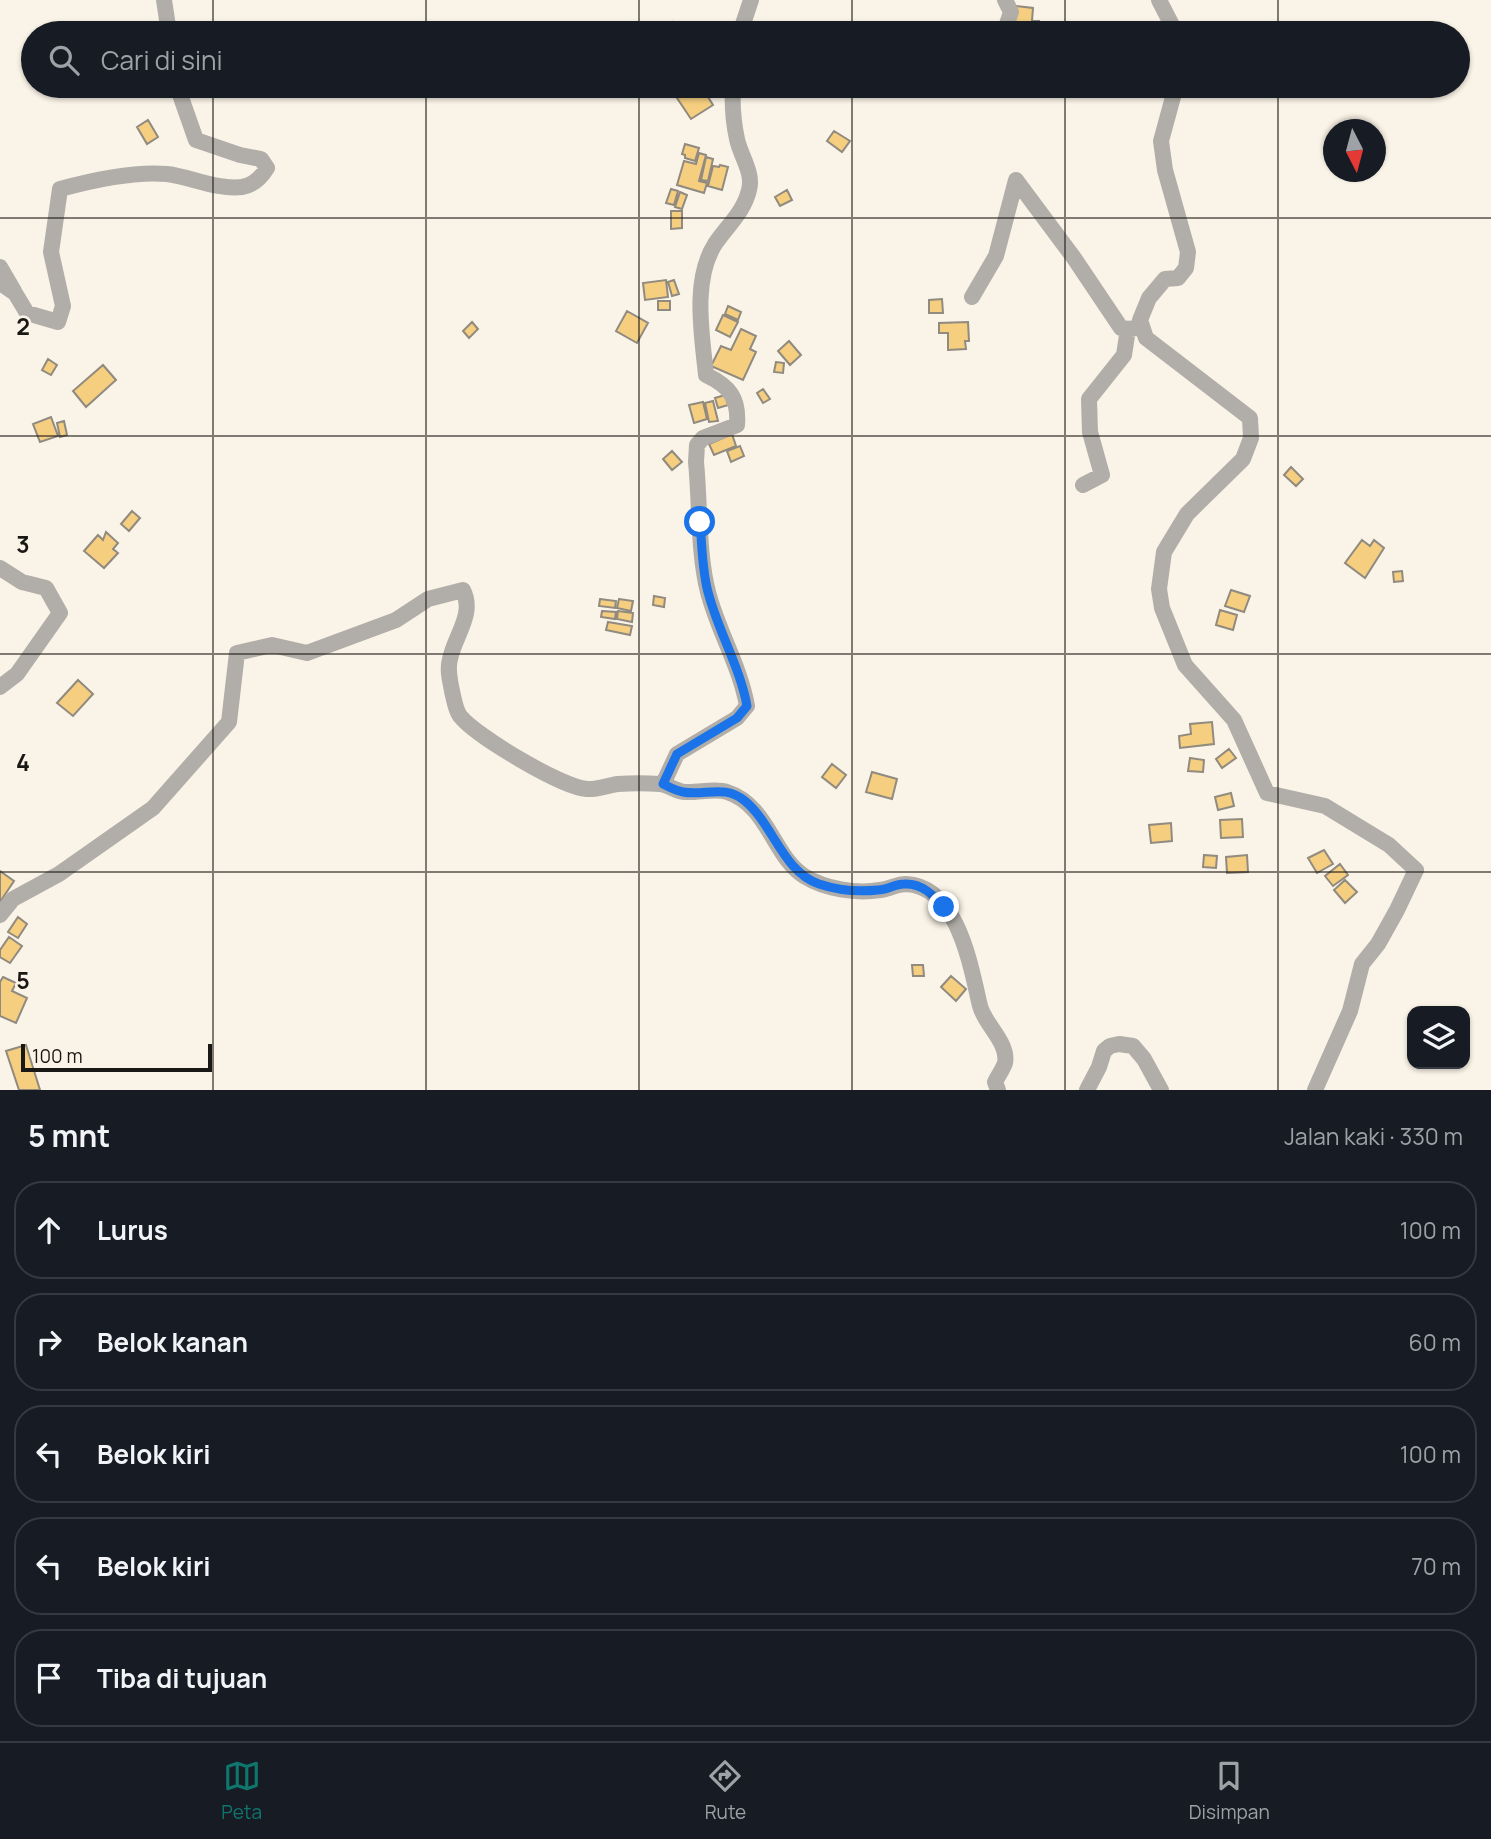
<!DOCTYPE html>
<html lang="id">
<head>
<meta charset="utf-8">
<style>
  :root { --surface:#171b24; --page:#242831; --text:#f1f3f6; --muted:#9ea1a6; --line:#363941; --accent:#0f766e }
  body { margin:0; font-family:Manrope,sans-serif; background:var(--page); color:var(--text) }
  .controls { position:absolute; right:21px; bottom:21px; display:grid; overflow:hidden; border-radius:14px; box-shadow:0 2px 5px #0004 }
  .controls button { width:63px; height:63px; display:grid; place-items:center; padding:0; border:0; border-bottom:2px solid var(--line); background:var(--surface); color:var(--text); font:35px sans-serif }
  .compass { position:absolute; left:1323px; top:119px; width:63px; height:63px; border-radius:50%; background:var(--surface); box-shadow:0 2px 5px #0004; rotate:174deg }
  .scale { position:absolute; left:21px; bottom:18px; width:191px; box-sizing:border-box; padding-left:7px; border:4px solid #1a1814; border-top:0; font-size:19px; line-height:24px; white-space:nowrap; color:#1a1814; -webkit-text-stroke:5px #faf3e7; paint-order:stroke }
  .stop { position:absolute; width:21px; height:21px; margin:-16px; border:5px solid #1a73e8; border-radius:50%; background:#fff }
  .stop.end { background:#1a73e8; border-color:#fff; box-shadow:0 2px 7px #0008 }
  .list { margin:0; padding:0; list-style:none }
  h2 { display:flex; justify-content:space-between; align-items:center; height:91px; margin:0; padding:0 28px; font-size:30px }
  h2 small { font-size:23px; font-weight:400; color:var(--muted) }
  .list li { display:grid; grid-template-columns:46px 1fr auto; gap:21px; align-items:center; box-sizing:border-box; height:98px; margin:0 14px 14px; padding:0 14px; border:2px solid var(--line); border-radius:28px }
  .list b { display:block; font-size:26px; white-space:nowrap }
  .list em { font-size:23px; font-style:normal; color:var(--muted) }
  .icon { flex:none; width:38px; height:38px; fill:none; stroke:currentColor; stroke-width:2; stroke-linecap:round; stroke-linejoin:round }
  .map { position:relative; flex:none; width:1491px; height:1090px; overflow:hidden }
  .search { position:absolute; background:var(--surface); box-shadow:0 2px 5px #0004; left:21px; right:21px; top:21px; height:77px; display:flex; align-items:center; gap:18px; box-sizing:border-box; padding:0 24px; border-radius:38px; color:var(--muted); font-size:26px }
  .sheet { height:651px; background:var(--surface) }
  nav { display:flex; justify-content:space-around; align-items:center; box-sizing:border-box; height:98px; border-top:2px solid var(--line); background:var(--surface); font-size:19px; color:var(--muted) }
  nav a { display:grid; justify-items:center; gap:4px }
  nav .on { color:var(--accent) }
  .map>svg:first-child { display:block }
</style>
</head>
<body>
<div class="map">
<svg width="1491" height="1090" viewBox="0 0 1491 1090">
  <rect width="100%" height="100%" fill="#faf3e7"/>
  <path fill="#f5ce80" stroke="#908a7f" stroke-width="2" d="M1016 6 1033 8 1032 21H1039L1038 33 1014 31Z
    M673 22 694 25 692 33H671Z
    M703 89 713 105 691 119 677 98 688 91 691 96Z
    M148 120 158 137 147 144 137 127Z
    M834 131 850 141 842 152 827 141Z
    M685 144 699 148 695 161 685 158V155L682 154Z
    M699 153 706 155 699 181 707 183 704 193 677 185 684 161 696 164Z
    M706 157 713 159 708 181 701 180Z
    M720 165 728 167 722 190 708 186 713 166 719 167Z
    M671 189 678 191 674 205 666 203Z
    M787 190 792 200 780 206 775 197Z
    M680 192 687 195 682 209 675 207Z
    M671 211H682V228L671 229Z
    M666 280 668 297 645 300 643 283Z
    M674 280 679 294 672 296 668 282Z
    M942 299 943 313H929V300Z
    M658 301H670V310H658Z
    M728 306 741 312 738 320 725 314Z
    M627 311 648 323 637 343 616 331Z
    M723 315 738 322 730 337 716 330Z
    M472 322 478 329 469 338 463 331Z
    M968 322 969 341H965L966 349 948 350V333H939V323Z
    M741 329 756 336 750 349 756 352 743 380 711 366 721 346 731 350Z
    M789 341 801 355 790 365 778 351Z
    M48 359 57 365 51 375 42 370Z
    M776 362 784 363 783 373 774 372Z
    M103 365 116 380 86 407 73 391Z
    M763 389 770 399 763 403 757 393Z
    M725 395 728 405 718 408 715 398Z
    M713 401 718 421 709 422 705 403Z
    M703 402 707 419 694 423 689 405Z
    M51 417 58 436 40 442 33 424Z
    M64 421 67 435 60 437 57 423Z
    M732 434 736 446 714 455 709 444Z
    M740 446 744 456 731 462 727 451Z
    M672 451 682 462 672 470 663 459Z
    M1291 467 1303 479 1296 486 1284 475Z
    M132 511 140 518 129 531 121 524Z
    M106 532 118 543 113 549 118 553 104 568 84 551 98 535 103 540Z
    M1362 540 1370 546 1374 540 1384 548 1365 578 1345 563Z
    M1402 571 1403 581 1394 582 1393 572Z
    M1231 590 1250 596 1244 612 1225 606Z
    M654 596 665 598 664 607 653 605Z
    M600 599 616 601 615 608 599 606Z
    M619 599 633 601 631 611 617 608Z
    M1220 610 1237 615 1233 630 1216 625Z
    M602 611 616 612 615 619 601 617Z
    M618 611 633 613 632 622 617 619Z
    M608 622 632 626 630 635 606 630Z
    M78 680 93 694 73 716 57 703Z
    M1212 722 1214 744 1180 748 1179 736 1191 734 1190 724Z
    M1229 749 1236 758 1222 768 1216 759Z
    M1190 758 1204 760 1203 772 1188 771Z
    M832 764 846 775 836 788 822 777Z
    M872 772 897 779 892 799 866 792Z
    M1231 793 1234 806 1218 810 1215 797Z
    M1242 819 1243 837 1221 838 1220 820Z
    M1171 823 1172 841 1151 843 1149 825Z
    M1324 850 1333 864 1317 873 1308 858Z
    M1204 855 1217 856 1216 868 1203 867Z
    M1247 855 1248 872 1227 873 1226 857Z
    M1340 864 1348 875 1333 886 1325 876Z
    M0 871 14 881 0 902Z
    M1345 880 1357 892 1345 903 1334 890Z
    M18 917 27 924 18 938 8 932Z
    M9 937 22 946 10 963 0 957V950Z
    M912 965H923L924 976H913Z
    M951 976 966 989 956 1001 941 987Z
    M3 977 16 983 12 991 27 998 16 1023 0 1016V982Z
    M26 1045 40 1090H19L6 1051Z"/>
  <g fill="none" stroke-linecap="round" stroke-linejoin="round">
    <path stroke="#b1aea9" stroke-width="16" d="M164 0 169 33
      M1159 0 1176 33
      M740 33 751 0
      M1004 33 1011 12 1005 0
      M1176 86 1161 141 1165 170 1188 252 1186 268 1178 278 1165 279 1149 298 1140 320 1146 338 1250 418 1251 438 1243 459 1187 514 1164 552 1159 589 1162 608 1185 665 1234 720 1267 793 1325 806 1389 845 1416 870 1397 910 1378 944 1362 964 1350 1011 1315 1090
      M0 267 14 291
      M0 283 15 293 27 313 58 322 63 306 51 252 60 189C93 180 133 171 167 174 191 177 217 190 242 187 254 185 261 178 267 168L261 159 240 155 196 140 177 86
      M972 297 996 256 1016 180 1074 258 1121 328 1128 329
      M1083 485 1102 475 1090 432 1089 399 1124 355 1128 329 1136 328
      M0 568 22 582 46 588 60 613 17 674 0 687
      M663 784 677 754 737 718 747 706C740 666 718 631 708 592 698 554 700 502 696 462L697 445 703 438 737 425C739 399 730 386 706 375 702 335 692 280 715 244 727 226 744 212 749 190 754 173 740 155 737 139 733 121 732 104 733 86
      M0 915 13 899 59 874 153 808 229 722 237 653 272 645 307 653 396 620 428 599 463 590C475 614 455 635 450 659 447 670 450 680 452 691 454 699 455 709 460 716 476 736 561 787 587 789 597 790 608 785 618 784 631 783 647 783 660 784 669 785 677 792 685 792 698 793 715 788 727 792 768 805 773 856 804 876 825 889 856 894 880 890 889 889 897 884 906 884 958 886 971 968 980 1006 985 1025 1009 1043 1005 1063 1003 1069 998 1076 995 1082L998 1090
      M1087 1090 1099 1067 1104 1051 1110 1046 1119 1044 1133 1046 1144 1059 1161 1090"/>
  </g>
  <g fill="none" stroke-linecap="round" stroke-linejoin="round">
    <path stroke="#1a73e8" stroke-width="9" d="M700 522C702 545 702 570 708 592 718 631 740 667 747 706L737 718 677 754 663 784C669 787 676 791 683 792 705 796 725 784 745 801 773 824 783 872 819 884 837 890 859 892 878 890 887 890 895 884 904 884 922 883 933 895 944 907"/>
  </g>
  <path fill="none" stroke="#1a1814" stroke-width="2" stroke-opacity="0.55" d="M213 0V33M426 0V33M639 0V33M852 0V33M1065 0V33M1278 0V33M213 86V1090M426 86V1090M639 86V1090M852 86V1090M1065 86V1090M1278 86V1090M0 218H1491M0 436H1491M0 654H1491M0 872H1491"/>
  <g font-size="23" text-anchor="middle" font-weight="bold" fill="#1a1814" stroke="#faf3e7" stroke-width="5" stroke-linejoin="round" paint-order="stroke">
    <text x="23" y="335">2</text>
    <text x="23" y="553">3</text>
    <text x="23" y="771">4</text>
    <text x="23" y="989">5</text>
  </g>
</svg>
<div class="controls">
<button><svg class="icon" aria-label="layers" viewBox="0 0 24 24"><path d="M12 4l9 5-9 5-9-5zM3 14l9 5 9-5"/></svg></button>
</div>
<svg class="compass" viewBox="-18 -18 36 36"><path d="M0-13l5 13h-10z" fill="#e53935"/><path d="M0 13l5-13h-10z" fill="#9ea1a6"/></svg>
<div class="scale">100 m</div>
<div class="stop" style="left:700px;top:522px"></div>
<div class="stop end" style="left:944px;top:907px"></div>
<div class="search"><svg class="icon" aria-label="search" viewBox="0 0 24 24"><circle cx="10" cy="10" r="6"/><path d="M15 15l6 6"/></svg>Cari di sini</div>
</div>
<section class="sheet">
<h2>5 mnt<small>Jalan kaki · 330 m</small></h2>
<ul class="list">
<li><svg class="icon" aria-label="ahead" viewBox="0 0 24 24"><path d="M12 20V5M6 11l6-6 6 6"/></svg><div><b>Lurus</b></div><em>100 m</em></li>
<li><svg class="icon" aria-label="right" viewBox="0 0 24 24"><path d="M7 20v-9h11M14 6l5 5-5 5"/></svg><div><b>Belok kanan</b></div><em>60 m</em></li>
<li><svg class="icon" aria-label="left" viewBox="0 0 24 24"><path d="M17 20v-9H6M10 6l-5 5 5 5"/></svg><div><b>Belok kiri</b></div><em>100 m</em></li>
<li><svg class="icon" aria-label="left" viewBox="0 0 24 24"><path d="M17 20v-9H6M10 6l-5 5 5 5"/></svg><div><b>Belok kiri</b></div><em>70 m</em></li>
<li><svg class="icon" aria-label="arrive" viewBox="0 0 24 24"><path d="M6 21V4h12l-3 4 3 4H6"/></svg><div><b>Tiba di tujuan</b></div></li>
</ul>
</section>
<nav>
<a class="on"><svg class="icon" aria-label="map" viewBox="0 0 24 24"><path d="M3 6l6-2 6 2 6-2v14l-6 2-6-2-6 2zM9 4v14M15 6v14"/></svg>Peta</a>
<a><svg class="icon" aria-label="directions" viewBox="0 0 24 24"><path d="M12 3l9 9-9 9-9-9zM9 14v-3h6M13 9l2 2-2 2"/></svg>Rute</a>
<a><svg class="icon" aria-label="saved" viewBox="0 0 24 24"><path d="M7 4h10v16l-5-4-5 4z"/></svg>Disimpan</a>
</nav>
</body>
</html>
